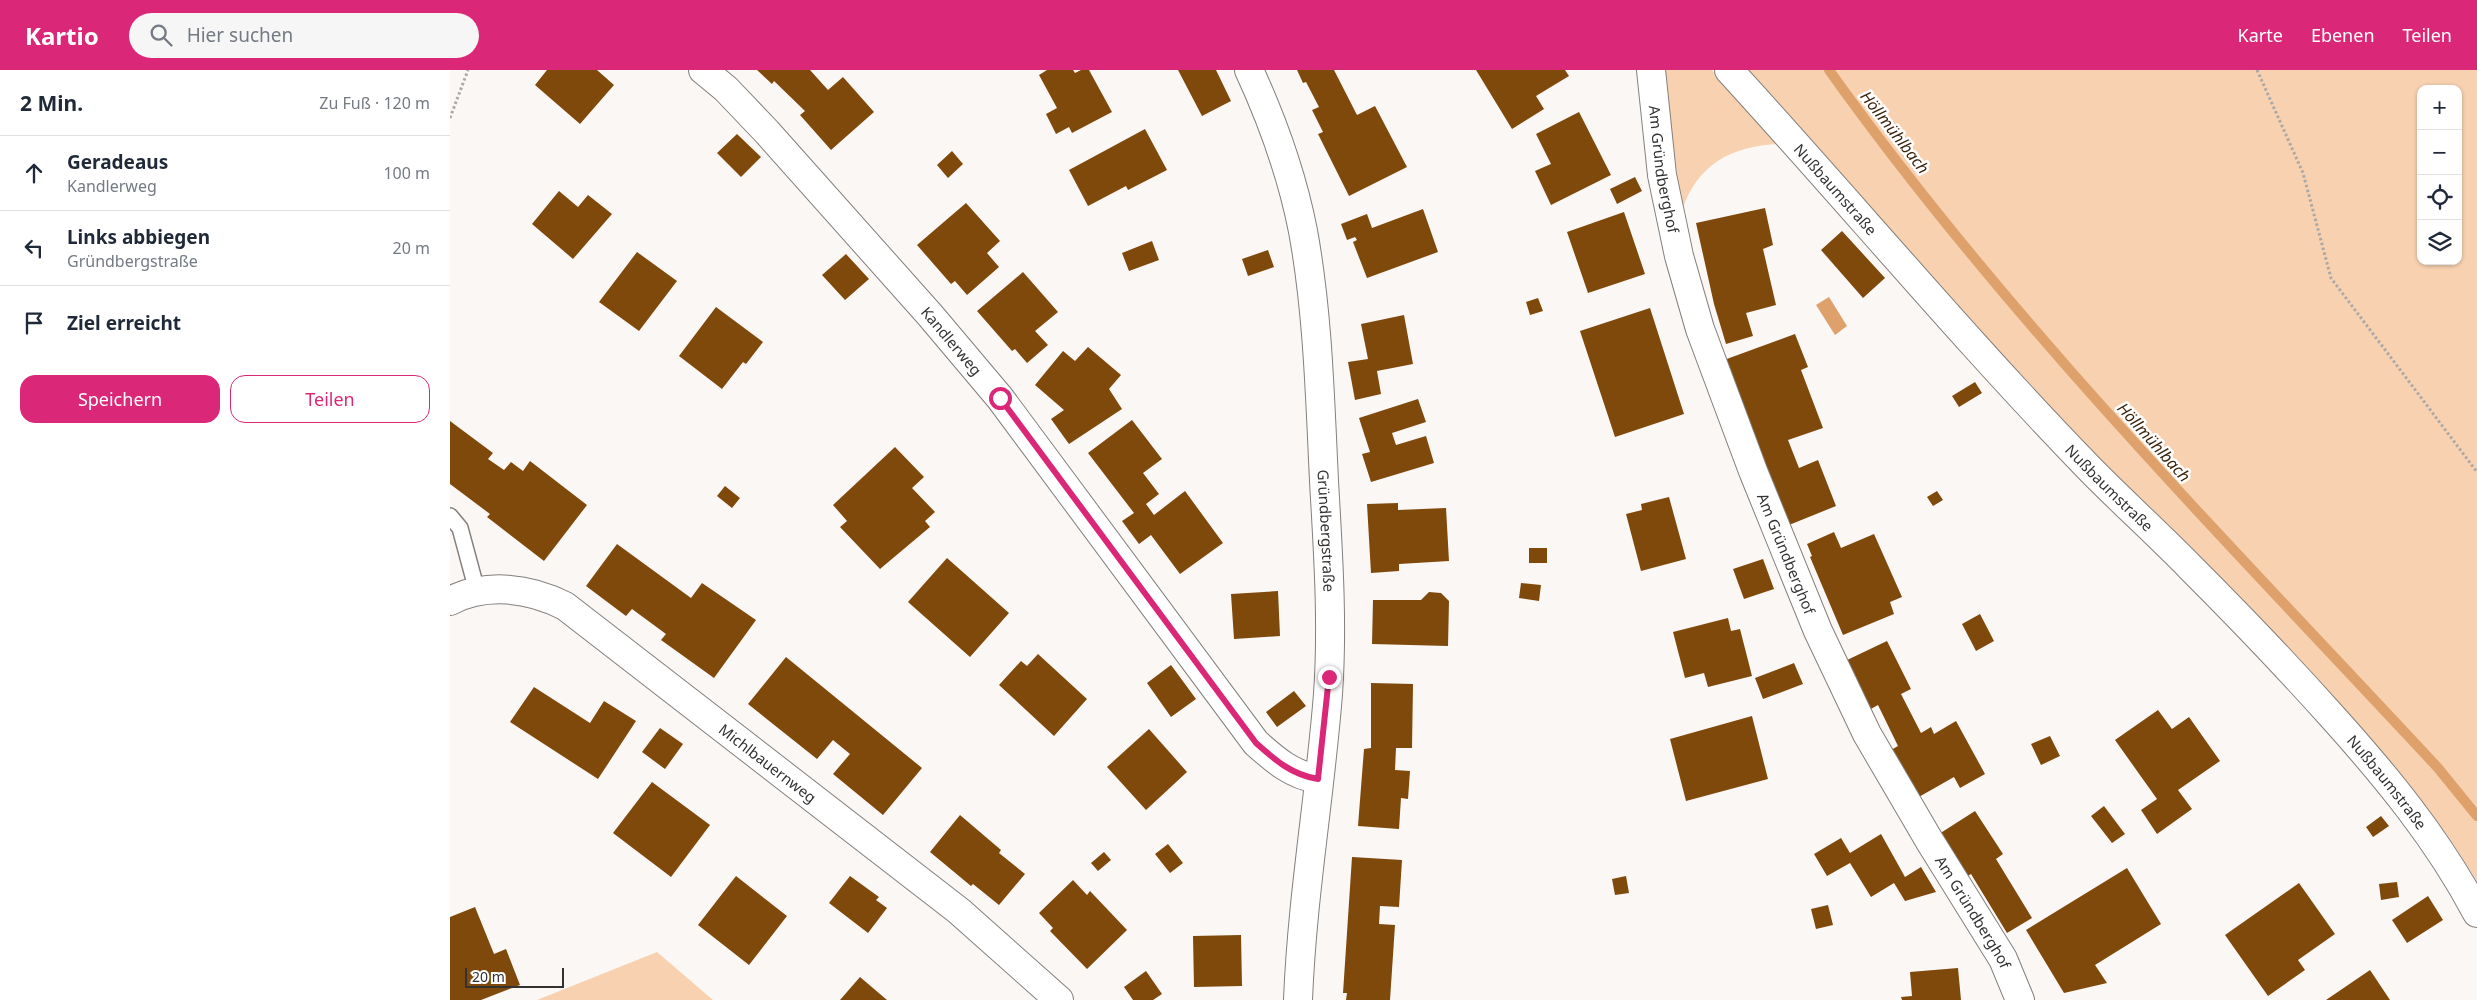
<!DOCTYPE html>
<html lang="de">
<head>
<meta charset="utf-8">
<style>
  :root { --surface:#fff; --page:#f6f6f7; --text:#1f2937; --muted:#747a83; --line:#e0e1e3; --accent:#db2777 }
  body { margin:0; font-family:"Noto Sans",sans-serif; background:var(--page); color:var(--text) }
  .controls { position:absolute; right:15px; top:15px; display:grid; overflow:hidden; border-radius:10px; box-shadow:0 1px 4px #0004 }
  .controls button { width:45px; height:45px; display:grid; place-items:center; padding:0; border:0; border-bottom:1px solid var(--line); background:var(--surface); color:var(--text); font:25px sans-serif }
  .scale { position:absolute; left:15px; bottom:12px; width:99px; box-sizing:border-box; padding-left:5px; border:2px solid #343231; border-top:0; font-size:14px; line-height:18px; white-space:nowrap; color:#343231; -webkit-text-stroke:4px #fff; paint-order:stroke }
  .stop { position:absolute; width:15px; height:15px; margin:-11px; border:4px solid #db2777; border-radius:50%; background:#fff }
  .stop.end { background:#db2777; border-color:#fff; box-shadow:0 1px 5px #0008 }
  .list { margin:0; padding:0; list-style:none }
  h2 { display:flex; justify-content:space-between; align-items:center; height:65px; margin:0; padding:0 20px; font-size:21px }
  h2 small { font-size:16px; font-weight:400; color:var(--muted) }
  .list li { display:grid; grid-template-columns:32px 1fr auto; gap:15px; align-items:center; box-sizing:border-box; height:75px; padding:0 20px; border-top:1px solid var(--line) }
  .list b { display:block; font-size:19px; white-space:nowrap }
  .list p { margin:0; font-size:16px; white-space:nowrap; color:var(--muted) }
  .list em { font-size:16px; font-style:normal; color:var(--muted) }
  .actions { display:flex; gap:10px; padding:15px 20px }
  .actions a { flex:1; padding:11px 0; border:1px solid var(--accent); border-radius:15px; text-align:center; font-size:18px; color:var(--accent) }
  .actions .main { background:var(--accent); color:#fff }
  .icon { flex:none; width:28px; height:28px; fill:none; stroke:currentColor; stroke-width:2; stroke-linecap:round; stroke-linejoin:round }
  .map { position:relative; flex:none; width:2027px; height:930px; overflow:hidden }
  header { display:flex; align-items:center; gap:30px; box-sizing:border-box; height:70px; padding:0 25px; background:var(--accent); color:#fff }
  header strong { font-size:24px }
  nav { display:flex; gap:28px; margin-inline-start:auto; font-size:18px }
  .search { width:350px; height:45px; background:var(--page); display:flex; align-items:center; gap:12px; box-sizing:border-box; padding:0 18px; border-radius:28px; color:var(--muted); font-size:19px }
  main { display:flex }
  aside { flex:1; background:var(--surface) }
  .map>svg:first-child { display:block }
</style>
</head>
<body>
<header>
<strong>Kartio</strong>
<div class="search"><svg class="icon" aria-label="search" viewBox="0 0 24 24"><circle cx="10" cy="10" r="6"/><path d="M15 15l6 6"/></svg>Hier suchen</div>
<nav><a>Karte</a><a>Ebenen</a><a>Teilen</a></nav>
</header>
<main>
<aside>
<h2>2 Min.<small>Zu Fuß · 120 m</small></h2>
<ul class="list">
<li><svg class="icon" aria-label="ahead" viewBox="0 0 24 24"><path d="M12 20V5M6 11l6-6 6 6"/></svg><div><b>Geradeaus</b><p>Kandlerweg</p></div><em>100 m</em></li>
<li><svg class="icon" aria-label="left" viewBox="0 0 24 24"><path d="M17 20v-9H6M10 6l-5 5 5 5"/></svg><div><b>Links abbiegen</b><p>Gründbergstraße</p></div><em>20 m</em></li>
<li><svg class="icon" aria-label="arrive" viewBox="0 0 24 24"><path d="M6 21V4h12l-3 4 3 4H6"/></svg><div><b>Ziel erreicht</b></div></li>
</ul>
<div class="actions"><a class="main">Speichern</a><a>Teilen</a></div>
</aside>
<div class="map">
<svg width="2027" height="930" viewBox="0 0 2027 930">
  <rect width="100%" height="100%" fill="#fbf7f4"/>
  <path fill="#f7d1b0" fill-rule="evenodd" d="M1213 0H1262L1329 74C1281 76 1248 94 1232 140Z
    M1295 0H2027V811L2000 769 1963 722 1561 303ZM1971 19H2008V191H1971Z
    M207 882 263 930H86H87Z"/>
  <path fill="#dea16c" d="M1379 227 1397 256 1385 265 1366 235Z"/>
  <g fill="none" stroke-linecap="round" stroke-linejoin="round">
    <path stroke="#dea16c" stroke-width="10" d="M1379 0C1559 252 1778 472 1988 698L2027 746"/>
  </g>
  <path fill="#7f490c" d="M97 0H147L164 15 130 54 85 15Z
    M307 0H360L378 20 393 7 424 42 381 80 350 45 355 41 324 11 322 14Z
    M597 0H623L625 3 631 0H639L662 42 622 63 619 57 606 64 596 44 607 38 589 5Z
    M728 0H766L781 31 752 46Z
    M847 0H884L907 45 925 36 957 97 899 126 868 64 873 62 862 40 869 37 856 12 853 13Z
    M1026 0H1115L1119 6 1086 26 1094 39 1062 59Z
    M1129 42 1161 105 1101 135 1085 101 1101 94 1086 64Z
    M695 59 717 100 678 120 676 116 638 136 619 100Z
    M287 64 311 87 291 107 267 83Z
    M502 81 513 94 498 108 487 95Z
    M1185 107 1192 121 1167 134 1160 119Z
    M109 121 128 137 138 125 162 144 123 189 82 154Z
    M516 133 550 171 537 183 549 197 517 225 505 211 501 214 467 175Z
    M1315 138 1323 175 1313 179 1326 235 1296 243 1303 266 1276 274 1264 234 1246 153Z
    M973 139 988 182 917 208 903 172 907 170 905 167 897 170 891 154 917 144 922 158Z
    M1174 142 1195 204 1138 223 1117 162Z
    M1392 161 1435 208 1413 228 1371 180Z
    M702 171 709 190 679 201 672 183Z
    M818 180 824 197 798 206 792 189Z
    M187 182 227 211 189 261 149 232Z
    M396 184 419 209 395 230 372 205Z
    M573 202 608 242 585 261 598 275 577 293 565 279 562 281 527 241Z
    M1088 228 1093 241 1080 245 1076 232Z
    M266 237 313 272 296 294 293 292 272 319 229 286Z
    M1200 238 1234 344 1165 367 1130 261Z
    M954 245 963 294 927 301 931 324 905 330 898 292 918 289 911 254Z
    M1345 264 1358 297 1351 300 1373 358 1338 370 1349 398 1368 390 1386 436 1339 455 1274 290Z
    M638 277 671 305 659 319 672 339 619 374 601 349 614 340 585 315 613 281 625 291Z
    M1525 312 1532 323 1509 337 1502 326Z
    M968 329 976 352 942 363 946 375 976 366 984 393 921 412 912 384 920 382 909 348Z
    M682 350 712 389 693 403 709 424 696 434 704 445 735 421 773 473 730 504 701 465 689 474 672 451 684 443 638 383Z
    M0 351 43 383 38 389 54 400 61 392 73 401 80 391 137 435 94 491 37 447 40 444 0 414Z
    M445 377 474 407 462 418 485 442 475 451 480 457 430 499 390 457 397 451 383 435Z
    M275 416 290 428 282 438 267 426Z
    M1487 421 1493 430 1483 436 1477 427Z
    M1219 427 1236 489 1191 501 1176 444 1192 440 1191 434Z
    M948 433V440L996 438 999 491 949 494V501L921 503 917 434Z
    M1384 462 1391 478 1424 464 1452 527 1440 532 1444 544 1393 565 1360 487 1362 486 1357 474Z
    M167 474 241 528 252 513 306 550 264 608 211 570 216 564 182 539 176 546 136 516Z
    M1079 478H1097V493H1079Z
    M497 488 559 543 520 587 458 532Z
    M1313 489 1324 519 1294 529 1283 499Z
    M1071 513 1091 515 1089 531 1069 528Z
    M828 521 830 566 784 569 781 524Z
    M979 522 991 523 999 531 998 576 922 574 923 530H971Z
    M1530 544 1544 571 1526 581 1512 554Z
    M1278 548 1281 561 1290 559 1302 606 1258 617 1254 603 1235 608 1223 562Z
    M1437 571 1461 619 1451 624 1471 663 1481 657 1484 664 1506 651 1535 704 1510 718 1504 707 1467 728 1441 680 1448 676 1428 635 1419 640 1395 591Z
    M588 584 637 629 604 666 549 615 571 591 577 596Z
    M336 587 472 698 433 745 383 704 400 684 383 670 367 689 298 634Z
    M1344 593 1353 614 1313 629 1305 608Z
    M721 595 746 629 721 647 697 613Z
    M921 613 963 614 962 678H946L945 700 960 701 958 729 951 728 949 759 908 756 914 679 921 678Z
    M84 617 140 653 154 631 186 651 148 709 60 652Z
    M844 621 856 636 827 657 816 642Z
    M1708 640 1722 659 1739 647 1770 691 1728 720 1742 739 1707 764 1691 740 1707 729 1665 670Z
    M1302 646 1318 709 1236 731 1220 669Z
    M210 658 233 674 215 699 192 682Z
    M699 659 737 702 696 740 657 697Z
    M1600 666 1610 686 1591 695 1581 674Z
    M202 712 260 755 221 807 163 763Z
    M1654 736 1675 764 1662 773 1641 746Z
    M1525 741 1553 784 1546 789 1582 848 1557 863 1521 804 1516 807 1489 764Z
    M510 745 551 780 549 783 575 804 549 835 523 814 521 816 480 782Z
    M1931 746 1939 756 1923 767 1916 757Z
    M1431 764 1455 807 1471 797 1486 822 1455 831 1444 813 1421 827 1400 793 1377 806 1364 784 1391 768 1400 783Z
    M718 774 733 793 720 803 705 784Z
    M654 782 661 790 648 801 641 793Z
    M902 787 952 790 949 837 930 836 929 854 945 855 940 930H896L897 923H893Z
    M1677 798 1711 854 1645 895 1657 913 1614 923 1576 860Z
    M286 806 337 846 299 895 248 855Z
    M400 806 429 827 426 830 437 838 418 863 379 833Z
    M1176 806 1179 823 1165 825 1162 809Z
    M623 810 637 825 640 821 677 860 637 899 600 861 603 858 589 843Z
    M1947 812 1949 827 1931 830 1929 814Z
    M1849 813 1885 864 1848 890 1855 900 1818 926 1775 865Z
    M1978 826 1993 850 1957 873 1942 850Z
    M1378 835 1383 855 1366 859 1361 839Z
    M25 837 44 884 56 879 70 915 31 930H0V847Z
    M791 865 792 916 744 917 743 866Z
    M1508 898 1511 930H1452L1451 927 1462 926 1460 902Z
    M1920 900 1940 930H1876Z
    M696 901 712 924 703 930H683L674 917Z
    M410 907 437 930H390Z"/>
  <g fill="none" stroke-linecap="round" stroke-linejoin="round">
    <defs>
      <path id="lane" d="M0 446 10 458 27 521"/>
      <g id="street">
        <path id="s1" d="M253 0 276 19 317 62 480 245 550 328 806 673C825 690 842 705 868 709"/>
        <path id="s2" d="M799 0C823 52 842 105 853 161 868 243 870 328 874 411 878 481 883 554 878 624 870 726 852 827 848 930"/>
        <path id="s3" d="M1201 0 1212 105 1229 186 1250 259 1303 401 1368 561 1417 664 1479 770 1553 889 1570 930"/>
        <path id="s4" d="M1279 0C1399 131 1513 268 1637 396 1671 431 1708 464 1742 499 1789 546 1835 594 1879 643 1935 705 1988 769 2027 843"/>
        <path id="s5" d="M0 531C36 512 80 518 115 536L509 841 609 930"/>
      </g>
    </defs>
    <use href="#lane" stroke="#837f7c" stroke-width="18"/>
    <use href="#street" stroke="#837f7c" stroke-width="30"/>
    <path stroke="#aba8a6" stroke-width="3" stroke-dasharray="2.5 2.5" stroke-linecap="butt" d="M1807 0 1853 103 1881 208 2027 402
      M0 48 18 0"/>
    <use href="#lane" stroke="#fff" stroke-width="15"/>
    <use href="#street" stroke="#fff" stroke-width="28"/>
  </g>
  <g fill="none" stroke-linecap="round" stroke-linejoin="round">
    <path stroke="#db2777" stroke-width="6" d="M550 328 806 673C825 690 842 705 868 709L879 607"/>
  </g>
  <g text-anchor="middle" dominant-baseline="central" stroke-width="5" stroke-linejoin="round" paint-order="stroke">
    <g font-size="15" fill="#343231" stroke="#fff">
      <text stroke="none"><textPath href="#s3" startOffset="100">Am Gründberghof</textPath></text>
      <text stroke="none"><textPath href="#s4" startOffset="160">Nußbaumstraße</textPath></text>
      <text stroke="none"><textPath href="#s1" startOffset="368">Kandlerweg</textPath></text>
      <text stroke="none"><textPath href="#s4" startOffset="565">Nußbaumstraße</textPath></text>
      <text stroke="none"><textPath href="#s2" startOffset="471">Gründbergstraße</textPath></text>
      <text stroke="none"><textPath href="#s3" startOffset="505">Am Gründberghof</textPath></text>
      <text stroke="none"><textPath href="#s5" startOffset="376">Michlbauernweg</textPath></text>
      <text stroke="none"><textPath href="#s4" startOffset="970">Nußbaumstraße</textPath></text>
      <text stroke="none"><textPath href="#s3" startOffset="910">Am Gründberghof</textPath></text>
    </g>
    <g font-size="16" font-style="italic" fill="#3c230b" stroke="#fff">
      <text transform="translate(1445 62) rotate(52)">Höllmühlbach</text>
      <text transform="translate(1704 372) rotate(48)">Höllmühlbach</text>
    </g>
  </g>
</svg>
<div class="controls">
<button>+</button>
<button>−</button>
<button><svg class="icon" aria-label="locate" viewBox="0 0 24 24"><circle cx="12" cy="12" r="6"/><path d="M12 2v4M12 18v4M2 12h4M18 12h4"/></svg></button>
<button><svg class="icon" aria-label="layers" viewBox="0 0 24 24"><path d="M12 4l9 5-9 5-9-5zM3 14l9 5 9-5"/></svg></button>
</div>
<div class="scale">20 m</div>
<div class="stop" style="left:550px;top:328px"></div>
<div class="stop end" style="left:879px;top:607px"></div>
</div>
</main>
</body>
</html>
